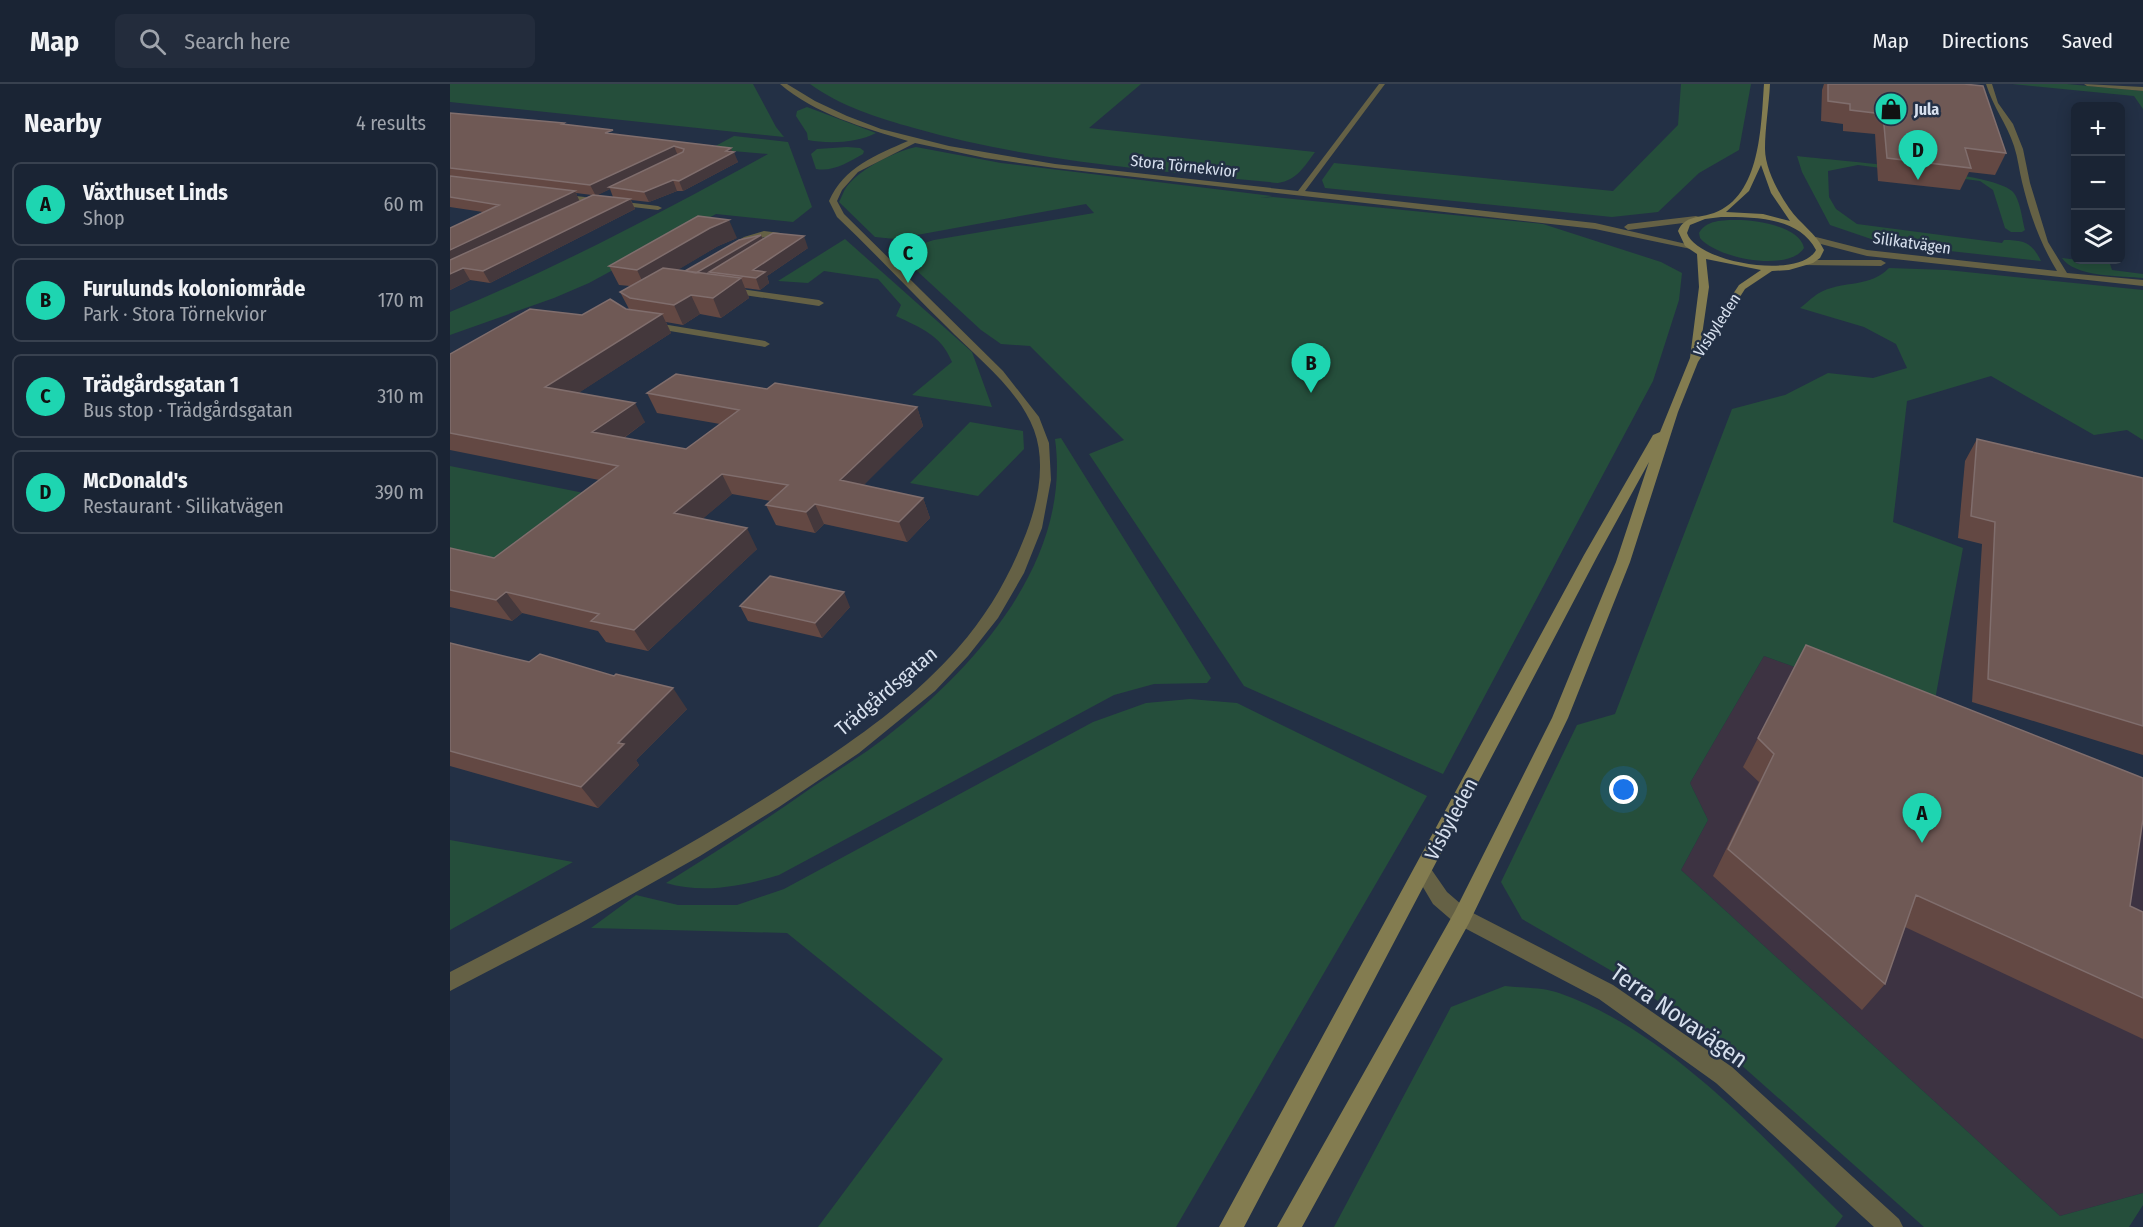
<!DOCTYPE html>
<html lang="en">
<head>
<meta charset="utf-8">
<style>
  :root { --surface:#1a2434; --page:#232c3c; --text:#f1f3f6; --muted:#9fa4ac; --line:#38414f; --accent:#1ed5b1 }
  body { margin:0; font-family:"Fira Sans Condensed",sans-serif; background:var(--page); color:var(--text) }
  .controls { position:absolute; right:18px; top:18px; display:grid; overflow:hidden; border-radius:9px; box-shadow:0 3px 15px #0003 }
  .controls button { width:54px; height:54px; display:grid; place-items:center; padding:0; border:0; border-bottom:2px solid var(--line); background:var(--surface); color:var(--text); font:30px sans-serif }
  .you { position:absolute; left:1174px; top:706px; width:21px; height:21px; margin:-15px; border:4px solid #fff; border-radius:50%; background:#1a73e8; box-shadow:0 0 0 9px #1a73e833 }
  .badge { display:grid; place-items:center; width:39px; height:39px; border-radius:50%; background:var(--accent); color:#111; font-size:20px; font-weight:700 }
  .pin { position:absolute; translate:-50% -50px; filter:drop-shadow(0 2px 3px #0008) }
  .pin::after { content:''; position:absolute; top:32px; width:21px; height:18px; background:inherit; clip-path:polygon(0 0,100% 0,50% 100%) }
  .list { margin:0; padding:0; list-style:none }
  h2 { display:flex; justify-content:space-between; align-items:center; height:78px; margin:0; padding:0 24px; font-size:26px }
  h2 small { font-size:20px; font-weight:400; color:var(--muted) }
  .list li { display:grid; grid-template-columns:39px 1fr auto; gap:18px; align-items:center; box-sizing:border-box; height:84px; margin:0 12px 12px; padding:0 12px; border:2px solid var(--line); border-radius:9px }
  .list b { display:block; font-size:22px; white-space:nowrap }
  .list p { margin:0; font-size:20px; white-space:nowrap; color:var(--muted) }
  .list em { font-size:20px; font-style:normal; color:var(--muted) }
  .icon { flex:none; width:33px; height:33px; fill:none; stroke:currentColor; stroke-width:2; stroke-linecap:round; stroke-linejoin:round }
  .map { position:relative; flex:none; width:1693px; height:1143px; overflow:hidden }
  header { display:flex; align-items:center; gap:36px; box-sizing:border-box; height:84px; padding:0 30px; background:var(--surface); border-bottom:2px solid var(--line) }
  header strong { font-size:28px }
  nav { display:flex; gap:33px; margin-inline-start:auto; font-size:21px }
  .search { width:420px; height:54px; background:var(--page); display:flex; align-items:center; gap:15px; box-sizing:border-box; padding:0 21px; border-radius:9px; color:var(--muted); font-size:22px }
  main { display:flex }
  aside { flex:1; background:var(--surface) }
  .map>svg:first-child { display:block }
</style>
</head>
<body>
<header>
<strong>Map</strong>
<div class="search"><svg class="icon" aria-label="search" viewBox="0 0 24 24"><circle cx="10" cy="10" r="6"/><path d="M15 15l6 6"/></svg>Search here</div>
<nav><a>Map</a><a>Directions</a><a>Saved</a></nav>
</header>
<main>
<aside>
<h2>Nearby<small>4 results</small></h2>
<ul class="list">
<li><span class="badge">A</span><div><b>Växthuset Linds</b><p>Shop</p></div><em>60 m</em></li>
<li><span class="badge">B</span><div><b>Furulunds koloniområde</b><p>Park · Stora Törnekvior</p></div><em>170 m</em></li>
<li><span class="badge">C</span><div><b>Trädgårdsgatan 1</b><p>Bus stop · Trädgårdsgatan</p></div><em>310 m</em></li>
<li><span class="badge">D</span><div><b>McDonald's</b><p>Restaurant · Silikatvägen</p></div><em>390 m</em></li>
</ul>
</aside>
<div class="map">
<svg width="1693" height="1143" viewBox="0 0 1693 1143">
  <rect width="100%" height="100%" fill="#233045"/>
  <path fill="#3d3342" d="M1314 572 1482 632 1693 720V1109L1610 1132 1231 786 1258 736 1240 699Z"/>
  <path fill="#254e3b" d="M0 0H303L326 43 334 53 0 18Z
    M360 0H691L639 44 865 68C854 83 847 96 828 99 706 86 582 78 464 44 428 34 390 22 360 0Z
    M1231 0H1301L1289 66 1249 89 1208 128 1162 133 875 104 872 96 884 79 1163 107 1228 41Z
    M1562 0H1617L1693 7V25L1684 12Z
    M357 23 426 49C407 59 378 60 358 56L357 49 346 32 347 27Z
    M284 52 338 58 362 123 343 138 266 130 139 199 104 214 0 251V228C109 183 214 127 318 70L260 65Z
    M397 63 410 64 414 67 413 70C398 78 384 88 366 85L361 70 367 65Z
    M466 63 551 79 823 112 810 114 823 113 1093 140 1211 178 1232 189 1229 216 1203 297 993 690 794 602 639 370 674 356 580 262 551 260 531 246 453 174C458 162 473 160 484 156L644 129 636 120 445 155 425 153 389 118C392 113 394 105 398 101 413 83 444 68 466 63Z
    M1347 72C1385 77 1540 87 1562 107 1570 114 1572 135 1575 146L1572 148H1561L1555 144 1543 106 1530 97 1408 81 1378 87 1379 113 1386 125 1407 140 1552 159 1554 156C1575 156 1582 159 1591 177L1454 162 1424 156 1380 141 1352 88Z
    M1287 136C1305 136 1350 142 1354 164 1338 189 1266 174 1250 154L1249 149C1256 136 1273 136 1287 136Z
    M395 155 522 268 542 323 462 311 502 278C491 251 471 244 446 232L451 221 428 195 374 187 358 199 328 197Z
    M1612 174 1660 180 1662 186 1693 190V194C1672 192 1624 193 1612 174Z
    M1439 184 1497 186 1693 206V356L1677 346 1644 351 1541 292 1457 317 1443 438 1513 464 1482 632 1314 572 1240 699 1258 736 1231 786 1610 1132 1693 1109V1121L1679 1143H1474L1272 964 1186 901 1072 835 1051 798 1127 641 1165 630 1282 325 1335 311 1378 289 1423 294 1457 284 1446 260 1414 243 1350 224C1357 219 1365 210 1373 207 1395 197 1421 203 1439 184Z
    M520 338 573 347 574 365 528 412 460 399Z
    M611 354 761 594 757 599 704 600 664 611 329 791C291 802 254 810 216 799 266 768 316 736 364 702 388 686 413 671 436 653 525 584 622 477 605 355Z
    M0 382 154 413 61 483 0 469Z
    M740 615 787 619 977 712 726 1143H368L493 975 337 849 141 844 186 811 228 821H287L334 805 643 638 696 619Z
    M0 756 123 778 0 846Z
    M1055 902C1072 904 1093 903 1109 909 1220 948 1311 1052 1393 1132L1385 1143H884L1001 923Z"/>
  <g fill="none" stroke-linecap="round" stroke-linejoin="round">
    <path fill="#656145" fill-rule="evenodd" d="M330 0H337L365 17 397 32 431 45 499 62 605 80 848 107 929 0H935L855 107 1145 139 1245 162 1241 165 1145 145 605 84 535 74 465 59 408 88 392 106 387 117 394 130 553 287 589 333 599 359 601 396 592 444 574 489 548 534 518 572 485 607 409 669 329 723 250 772 129 840 0 907V888C113 829 227 771 334 702 396 662 459 620 508 564 536 532 557 497 573 457 587 424 597 381 584 346 568 304 526 273 496 242 459 206 424 168 387 133L379 117C394 83 426 71 458 57 414 44 365 30 330 0Z
      M1536 0H1542L1548 19 1563 40 1573 65 1580 99 1598 158 1617 189 1693 196V202L1417 172 1363 158 1362 156 1366 153 1417 166 1607 187C1590 159 1580 131 1572 98 1569 86 1568 74 1564 62 1557 40 1543 23 1536 0Z
      M1634 0 1693 3V7L1637 2Z
      M110 110 208 122 212 124 208 126 107 114V110Z
      M1246 132 1249 133V137L1178 146 1174 143 1178 140Z
      M314 147 330 149 331 155 317 164 313 161 323 153 305 154 280 167 276 164 294 153Z
      M1355 176H1431L1436 179 1431 182 1352 181 1350 179Z
      M277 203 369 216 374 219 369 222 274 208V204Z
      M200 238 315 257 320 260 315 263 196 243 195 241Z
      M973 780 979 782 997 808 1019 827 1163 901 1282 983 1449 1135 1453 1143H1424L1266 999 1149 915 1005 839 983 820 964 788 967 782Z"/>
    <path fill="#837c50" fill-rule="evenodd" d="M1314 0H1320C1319 21 1315 44 1315 65 1315 84 1328 108 1339 124 1350 140 1366 149 1374 166L1370 174 1363 179 1339 186 1322 187 1295 205 1248 278 1228 328 1180 478 1118 634 1019 839 852 1143H827L1005 827 1102 634 1166 478 1199 378 1148 471 794 1143H769L1134 471 1203 351 1210 348 1240 274 1249 203 1247 170 1235 162 1228 147C1235 131 1250 134 1264 129 1311 112 1311 41 1314 0ZM1311 81 1321 109 1340 137 1313 130 1276 128 1299 107ZM1271 133C1304 133 1349 133 1366 166 1350 196 1247 179 1237 149L1240 141 1255 135ZM1256 175 1311 186 1289 201 1251 258 1259 203Z"/>
  </g>
  <path fill="#634843" fill-rule="evenodd" d="M1374 0H1514L1556 69 1545 91 1519 88 1510 106 1428 97 1425 50 1393 47V40L1371 37 1372 6Z
    M0 29 115 40 164 50 282 67 288 78 233 107H227L199 118 181 116 185 125 40 199 20 196 0 206V144L33 128 0 123ZM160 105 163 113 147 111ZM126 109 142 111 129 117Z
    M311 151 313 155 358 164 317 192 319 199 310 206 295 204 299 214 271 234 250 230 233 241 216 238 221 249 128 309 195 338 174 354 236 365 270 340 207 329 197 309 317 305 467 323 473 342 413 401 473 414 480 434 457 458 374 440 365 449 326 441 316 421 321 417 282 410 252 435 307 465 198 567 156 558 148 547 72 529 62 537 0 523V464L44 474 149 396 0 366V270L132 231 179 225 170 208 180 202 169 201 159 182 287 154 268 162 227 186 235 187Z
    M1527 355 1693 394V671L1522 618 1532 460 1508 454 1515 377Z
    M290 522 400 523 372 554 298 537Z
    M0 559 237 625 186 676 189 681 148 724 0 682Z
    M1356 561 1680 822 1693 828V955L1455 843 1435 900 1412 926 1263 792 1309 698 1293 683Z"/>
  <path fill="#44383c" d="M224 62 228 72 159 103 160 105 146 112 140 101Z
    M281 64 283 69 284 68 288 78 233 107 229 97Z
    M223 96 227 107 199 118 194 108Z
    M125 107 130 118 0 181V166Z
    M180 115 185 125 40 199 33 187Z
    M279 136 287 154 268 162 196 205 187 186 260 144Z
    M311 151 313 157 247 197 244 190Z
    M354 152 358 164 317 192 319 199 310 206 303 186Z
    M13 184 20 196 0 206V190Z
    M291 194 299 214 271 234 263 214Z
    M241 211 250 230 233 241 224 221Z
    M212 230 221 249 107 323 95 303Z
    M185 319 195 338 154 368 142 348Z
    M467 323 473 342 398 417 390 396Z
    M272 390 282 410 235 450 224 429Z
    M473 414 480 434 457 458 449 438Z
    M365 420 374 440 365 449 356 428Z
    M297 444 307 465 198 567 184 546Z
    M56 508 72 529 62 537 46 516Z
    M394 508 400 523 372 554 365 539Z
    M223 604 237 625 186 676 189 681 148 724 131 703 168 659Z"/>
  <path fill="#6f5955" stroke="#806e6d" stroke-width="1.5" d="M1378 0H1514L1533 2 1556 69 1515 64 1521 84 1437 74 1433 30 1400 26V20L1378 17Z
    M0 29 114 39 112 40 163 46 155 49 281 64 276 67 284 68 229 97 223 96 194 108 159 103 233 68 234 65 224 62 140 101 0 84Z
    M0 92 125 107 0 166V144L49 121 0 113Z
    M143 111 180 115 33 187 13 184 0 190V176Z
    M248 132 279 136 260 144 187 186 159 182Z
    M323 149 354 152 303 186 315 188 306 194 259 188Z
    M311 151 246 189 235 187 289 156Z
    M213 184 291 194 263 214 241 211 224 221 180 214 170 208Z
    M160 215 176 225 212 230 95 303 185 319 142 348 236 365 289 326 197 309 226 290 317 305 325 299 467 323 390 396 473 414 449 438 365 420 356 428 316 421 338 401 272 390 224 429 297 444 184 546 141 537 149 530 56 508 46 516 0 506V464L44 474 168 382 0 349V270L80 225 132 231Z
    M1527 355 1693 394V642L1538 595 1545 438 1521 432Z
    M320 492 394 508 365 539 290 522Z
    M0 559 79 578 90 570 164 592 166 590 223 604 168 659 174 660 131 703 0 667Z
    M1356 561 1693 694V735L1680 822 1693 828V914L1466 811 1435 900 1278 765 1324 670 1308 654Z"/>
  <defs>
    <symbol id="shop-disc" viewBox="-11 -11 22 22"><circle r="9.5" fill="#1ed5b1" stroke="#233045"/><path d="M-5-2.5h2.3a2.7 3.5 0 0 1 5.4 0H5L5.5 6h-11ZM-1.5-2.5h3a1.5 2.3 0 0 0-3 0Z" fill="#111"/></symbol>
  </defs>
  <g fill-rule="evenodd">
    <use href="#shop-disc" x="1422" y="6" width="38" height="38"/>
  </g>
  <g text-anchor="middle" dominant-baseline="central" stroke-width="5" stroke-linejoin="round" paint-order="stroke">
    <g font-size="16" font-weight="bold" fill="#d7e0ee" stroke="#233045" text-anchor="start">
      <text x="1464" y="25">Jula</text>
    </g>
    <g font-size="16" fill="#d7e0ee" stroke="#233045">
      <text transform="translate(734 82) rotate(6)">Stora Törnekvior</text>
      <text transform="translate(1462 159) rotate(8)">Silikatvägen</text>
      <text transform="translate(1267 241) rotate(-57)">Visbyleden</text>
    </g>
    <g font-size="20" fill="#d7e0ee" stroke="#233045">
      <text transform="translate(436 607) rotate(-40)">Trädgårdsgatan</text>
      <text transform="translate(1001 735) rotate(-62)">Visbyleden</text>
    </g>
    <g font-size="24" fill="#d7e0ee" stroke="#233045">
      <text transform="translate(1229 932) rotate(35)">Terra Novavägen</text>
    </g>
  </g>
</svg>
<div class="controls">
<button>+</button>
<button>−</button>
<button><svg class="icon" aria-label="layers" viewBox="0 0 24 24"><path d="M12 4l9 5-9 5-9-5zM3 14l9 5 9-5"/></svg></button>
</div>
<div class="you"></div>
<div class="pin badge" style="left:1472px;top:759px">A</div>
<div class="pin badge" style="left:861px;top:309px">B</div>
<div class="pin badge" style="left:458px;top:199px">C</div>
<div class="pin badge" style="left:1468px;top:96px">D</div>
</div>
</main>
</body>
</html>
